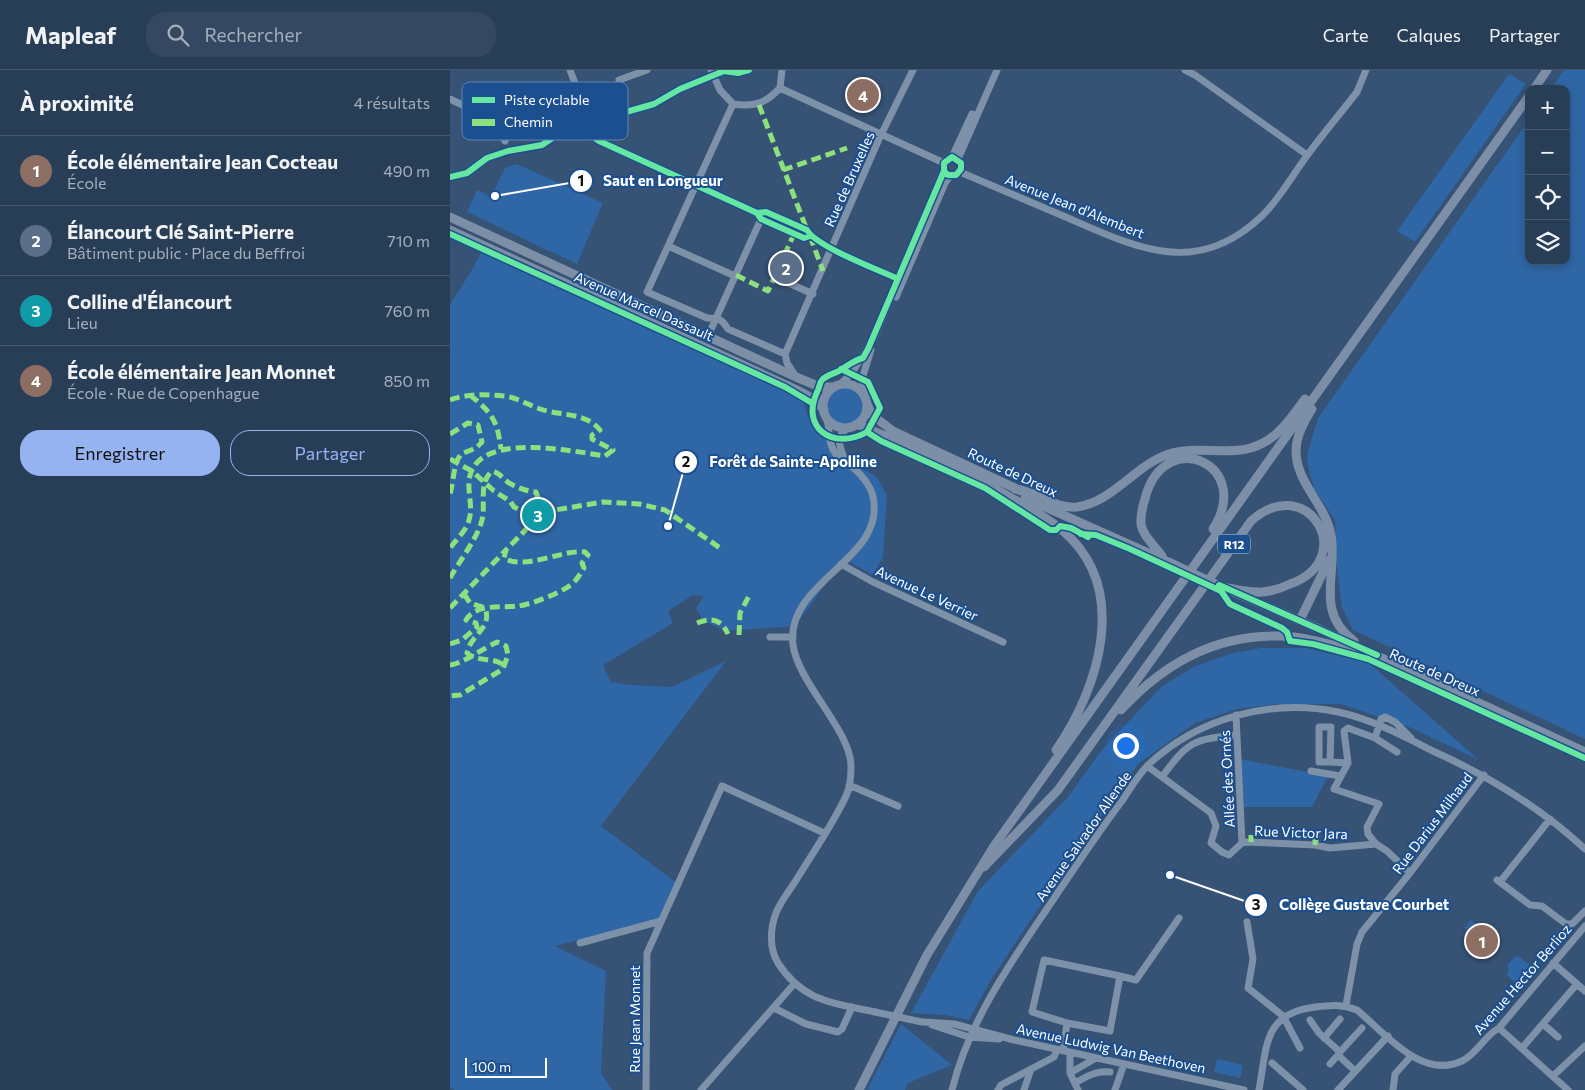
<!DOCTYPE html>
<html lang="fr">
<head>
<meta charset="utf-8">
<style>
  :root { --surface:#283e57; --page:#344961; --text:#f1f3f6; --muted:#a5aeba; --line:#44576d; --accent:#95b2f1 }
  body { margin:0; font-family:Commissioner,sans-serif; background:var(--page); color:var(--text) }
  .controls { position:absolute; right:15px; top:15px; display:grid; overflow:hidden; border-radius:10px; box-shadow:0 2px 8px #0003 }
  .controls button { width:45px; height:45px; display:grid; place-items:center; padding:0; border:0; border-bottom:1px solid var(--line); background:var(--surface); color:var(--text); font:25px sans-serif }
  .scale { position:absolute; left:15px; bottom:12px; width:82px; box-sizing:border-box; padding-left:5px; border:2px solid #fff; border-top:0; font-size:14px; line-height:18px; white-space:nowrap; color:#fff; -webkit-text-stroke:4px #1b4f8f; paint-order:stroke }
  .you { position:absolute; left:675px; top:675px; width:18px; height:18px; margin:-12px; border:4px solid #fff; border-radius:50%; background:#1a73e8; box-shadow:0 0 0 8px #1a73e833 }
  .badge { display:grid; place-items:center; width:32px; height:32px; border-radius:50%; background:var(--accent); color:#fff; font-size:16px; font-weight:700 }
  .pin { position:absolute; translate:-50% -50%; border:2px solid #fff; box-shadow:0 1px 5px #0006 }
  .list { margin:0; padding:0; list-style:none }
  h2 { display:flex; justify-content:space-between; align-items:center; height:65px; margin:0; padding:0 20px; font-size:21px }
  h2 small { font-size:16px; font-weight:400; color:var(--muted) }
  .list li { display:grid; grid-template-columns:32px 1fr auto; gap:15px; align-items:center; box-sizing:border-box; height:70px; padding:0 20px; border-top:1px solid var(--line) }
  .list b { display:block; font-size:19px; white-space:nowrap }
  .list p { margin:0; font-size:16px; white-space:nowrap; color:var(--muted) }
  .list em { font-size:16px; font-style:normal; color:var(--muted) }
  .actions { display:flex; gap:10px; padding:15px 20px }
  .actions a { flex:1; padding:11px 0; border:1px solid var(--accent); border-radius:20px; text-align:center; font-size:18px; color:var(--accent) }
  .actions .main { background:var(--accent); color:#111 }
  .icon { flex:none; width:28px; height:28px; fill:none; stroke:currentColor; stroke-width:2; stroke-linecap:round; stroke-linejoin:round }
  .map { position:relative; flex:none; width:1135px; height:1020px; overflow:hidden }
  header { display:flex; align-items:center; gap:30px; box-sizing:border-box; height:70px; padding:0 25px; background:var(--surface); border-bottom:1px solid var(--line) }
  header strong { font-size:24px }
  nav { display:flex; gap:28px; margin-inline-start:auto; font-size:18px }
  .search { width:350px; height:45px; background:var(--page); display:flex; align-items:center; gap:12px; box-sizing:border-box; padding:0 18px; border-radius:20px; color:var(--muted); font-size:19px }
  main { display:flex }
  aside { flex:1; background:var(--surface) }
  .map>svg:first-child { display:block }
</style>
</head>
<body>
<header>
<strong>Mapleaf</strong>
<div class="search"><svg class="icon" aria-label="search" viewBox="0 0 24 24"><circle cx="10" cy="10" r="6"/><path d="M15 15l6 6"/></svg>Rechercher</div>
<nav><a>Carte</a><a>Calques</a><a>Partager</a></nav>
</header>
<main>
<aside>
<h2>À proximité<small>4 résultats</small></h2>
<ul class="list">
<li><span class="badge" style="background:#8d6e63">1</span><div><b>École élémentaire Jean Cocteau</b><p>École</p></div><em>490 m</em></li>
<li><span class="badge" style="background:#5c6f8a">2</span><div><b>Élancourt Clé Saint-Pierre</b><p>Bâtiment public · Place du Beffroi</p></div><em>710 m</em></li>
<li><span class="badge" style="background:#0f9aa8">3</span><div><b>Colline d'Élancourt</b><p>Lieu</p></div><em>760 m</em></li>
<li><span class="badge" style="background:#8d6e63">4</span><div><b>École élémentaire Jean Monnet</b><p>École · Rue de Copenhague</p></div><em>850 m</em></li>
</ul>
<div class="actions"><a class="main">Enregistrer</a><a>Partager</a></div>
</aside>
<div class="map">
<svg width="1135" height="1020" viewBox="0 0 1135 1020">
  <rect width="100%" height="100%" fill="#365274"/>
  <path fill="#2f66a5" d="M1114 0H1135V669L903 560 892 537 887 501 885 450 864 419 857 392 858 381 868 348 1079 50V191H1116V19H1101Z
    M1059 4 1076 14 965 172 947 161Z
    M67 94 153 133 127 194 17 142 27 120 41 127 55 98Z
    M33 179 352 328 357 344 399 392 426 406 437 425 433 487 423 505 394 489 345 556 277 561 253 551 246 538 254 526 243 525 218 541 223 553 153 595 161 612 180 615 222 617 276 591 151 756 228 814 211 850 105 876 156 901 151 1003 162 1020H5L0 1018V235C11 216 24 199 33 179Z
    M376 337a19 19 0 1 1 38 0a19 19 0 1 1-38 0Z
    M811 578H856L919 593 1029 690 959 657 891 634H827L787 639 745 653 688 694 639 763 542 908 519 950 496 945 461 943 528 821 618 727 651 681 711 617 745 596 783 583Z
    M790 689 878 706 862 737H794Z
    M1021 850 1040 866 1033 875 1014 858Z
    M1067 885 1084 899 1070 916 1056 905 1059 900 1057 895Z
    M451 954 502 995 458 1013 455 1020H417Z
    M767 989 793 995 790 1008 764 1002Z"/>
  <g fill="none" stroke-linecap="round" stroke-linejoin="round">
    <path stroke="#7d92a8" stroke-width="7" d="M120 0 146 69 307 143
      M261 0 270 20 283 34
      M735 0 745 5 857 85
      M169 10 197 0
      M330 18 494 93
      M330 18 332 0
      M0 29 42 49 50 57 55 71
      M283 34 197 222 257 248C268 248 272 249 278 259L335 284
      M283 34C304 37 315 34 330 18
      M502 87 522 44
      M508 89 547 0
      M510 102C546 117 582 133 618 148 689 179 748 208 813 145 830 128 842 106 856 87 872 65 890 44 907 22L916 0
      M360 166 354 168 311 149 307 143 316 142 357 160C365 176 429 200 448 209
      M218 176 285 206
      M325 207 363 224
      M446 227 495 113 500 106
      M258 266 311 149
      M346 307 337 293 335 284 429 69 463 0
      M389 315 401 304 424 268 494 101V93L502 87 511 93V99L506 105H498L494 101
      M415 326 412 309 421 280
      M376 347C381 359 377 372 385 383 388 388 392 389 396 392 408 401 420 412 423 427 437 490 335 510 343 575 348 613 402 662 401 697 401 705 400 718 396 726 383 754 364 781 348 807 341 819 331 830 326 843 320 859 319 878 328 893 353 932 384 933 425 942
      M395 391C391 377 383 368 398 358
      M391 494 423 512 553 572
      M320 567H343
      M786 645 792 773
      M925 668 931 649 935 647 945 652 961 668
      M880 692H869V657H881L880 692 898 693
      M697 696 761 743 766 756 761 773 772 782 779 785 792 773 797 772 865 775 880 778 926 774 937 781 960 803
      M861 701 890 706
      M712 707C738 671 744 669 787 665
      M399 715 448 736
      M926 774 918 764 917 757 929 734 884 719 898 693 894 661 898 658 925 668 947 682
      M865 775 866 765
      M1047 810 1080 835 1092 836 1116 854H1122L1135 841
      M1050 812 1100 749
      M797 852 803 889 798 918 833 946 850 978
      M130 873 211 851
      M1103 893 1135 921
      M670 906 686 910 729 848
      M896 935 907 874 912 862 960 803 1034 705
      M324 938 356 954 388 962 392 959 402 937
      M860 950 869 963 890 982 888 985 905 1001
      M474 952 504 954 564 970 794 1020
      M1093 954 1108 967
      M482 955 519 967 549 969
      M1049 958 1118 1020
      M874 968 890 949
      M1072 978 1127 914
      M613 981 617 953 660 961 670 906 594 890 582 942 617 953
      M890 982 912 958
      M620 983V1003
      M822 993 853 1020
      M880 994 888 985
      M1103 1006 1135 976
      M625 1013C636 1007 646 1000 660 1002
      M196 1020 197 883 272 716 374 763
      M251 1020 344 914
      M502 1020C520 946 567 884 609 821 630 790 650 760 672 731 680 719 688 705 698 695 748 648 821 628 888 642 922 649 955 667 985 682 1040 707 1091 738 1135 779
      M548 1020 551 1015 604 987 607 980
      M574 1020 581 999
      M628 1020 620 1003 646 988
      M665 1020 674 994
      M809 1020C817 977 813 943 865 937 881 935 892 934 907 940 935 963 971 1010 1012 991 1028 983 1034 966 1049 958L1135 856
      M888 1020 938 966
      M943 1020 945 1004 961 986"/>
    <path stroke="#7d8ea7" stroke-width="9" d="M1084 19 1097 0
      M0 147 346 307 370 317H383
      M0 160 347 320 364 329 374 340
      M373 336a22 22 0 1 1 44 0a22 22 0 1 1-44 0Z
      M418 336 422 345 443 361 571 421
      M862 339C854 352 846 366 846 381 846 413 876 435 881 465 888 505 864 541 904 571
      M407 354 529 407
      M525 405C553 426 585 438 612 460 681 518 649 618 606 680
      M565 419C587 421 603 439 627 437 663 432 685 395 719 384 750 374 784 389 813 373 831 364 843 345 855 329
      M575 428 721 493
      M712 486C692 460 685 461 696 425 717 356 804 395 763 459
      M784 522 869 559 1135 682
      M850 550 879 490
      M671 640C714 593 767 564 831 566 857 567 882 575 906 581
      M534 797 608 720 801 451C858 400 910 489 840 514 829 519 818 523 807 522 795 522 784 519 772 517
      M409 1020 477 885 544 776 1079 26"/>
    <path stroke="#7d92a8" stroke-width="7" d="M425 942 472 952"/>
    <path stroke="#7d8ea7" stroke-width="9" d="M721 493 772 517"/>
    <path stroke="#8de07e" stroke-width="5" stroke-dasharray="10 5" stroke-linecap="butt" d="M309 35 357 160
      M333 100 397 78
      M360 166 373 201
      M286 205 318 221 344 164
      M20 325C43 344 47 350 51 379
      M0 330C15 324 37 324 54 326 66 327 78 335 90 339 110 346 136 342 150 360L142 365V369L163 380 155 386C121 381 24 360 19 411 18 424 23 438 19 450 17 460 6 470 0 478
      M0 364 18 353 28 355 32 372 26 378 11 384 6 392 0 426
      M0 389 22 401 44 421 60 431 64 437 86 447
      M0 508C9 492 28 467 32 450 36 434 28 413 42 401 50 403 52 408 59 413 68 418 76 421 86 422L93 442
      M14 524 20 533 35 538C43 558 20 565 17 583 27 592 41 587 52 594L53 599
      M0 538 56 480
      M247 553C262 547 271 549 278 564
      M289 565 290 543 299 526
      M0 574 12 570 27 557 26 553 16 550C26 533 52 538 69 536 82 534 117 521 125 511 129 507 131 502 134 498L132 493 138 485 135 482C113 479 74 501 54 488L56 480 93 442 153 432 189 434 215 440 273 480
      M0 595C12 594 34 578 47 572L56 576 58 585 53 599 10 625 0 626
      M801 765V772
      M865 775 866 765"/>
    <defs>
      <path id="cycleway" d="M140 53 146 69 149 71 307 143
        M0 107 17 103 37 88 58 81 92 75 116 59 204 34 230 19 274 1 288 3 299 0
        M0 164 335 317 362 333
        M360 166 354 168 311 149 307 143 316 142 357 160C365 176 429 200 448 209
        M391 299 418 312 430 338 417 362C383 381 349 358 368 320 369 318 370 312 372 310 375 306 385 303 389 301 398 296 404 290 413 288L418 279 494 101V93L502 87 511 93V99L506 105H498L494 101
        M417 362 431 371 535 418 600 460H606L610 456 621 458 638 467
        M631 464 646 465 680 479 771 521 780 534 832 558 837 562 840 571 863 574 918 589 1135 688
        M769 515 927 585"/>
    </defs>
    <use href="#cycleway" stroke="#1b4f8f" stroke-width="9"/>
    <use href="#cycleway" stroke="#66e7a1" stroke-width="6"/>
  </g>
  <g text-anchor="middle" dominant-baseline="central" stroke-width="4" stroke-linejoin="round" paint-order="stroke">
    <rect fill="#1b4f8f" stroke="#bbcadd" stroke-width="1" x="768" y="464.5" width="32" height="19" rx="4"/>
    <g font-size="12" font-weight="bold" fill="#fff">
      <text x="784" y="474">R12</text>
    </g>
    <g font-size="14" fill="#fff" stroke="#1b4f8f">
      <text transform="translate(399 109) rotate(-66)">Rue de Bruxelles</text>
      <text transform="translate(625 136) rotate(22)">Avenue Jean d'Alembert</text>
      <text transform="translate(194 236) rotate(24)">Avenue Marcel Dassault</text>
      <text transform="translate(563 402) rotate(25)">Route de Dreux</text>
      <text transform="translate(477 523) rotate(25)">Avenue Le Verrier</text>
      <text transform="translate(985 602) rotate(24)">Route de Dreux</text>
      <text transform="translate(777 709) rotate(-93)">Allée des Ornés</text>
      <text transform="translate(982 753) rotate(-53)">Rue Darius Milhaud</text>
      <text transform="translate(851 762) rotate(2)">Rue Victor Jara</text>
      <text transform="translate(633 766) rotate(-55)">Avenue Salvador Allende</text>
      <text transform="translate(1072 909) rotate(-49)">Avenue Hector Berlioz</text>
      <text transform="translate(184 949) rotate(-90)">Rue Jean Monnet</text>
      <text transform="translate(661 978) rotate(12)">Avenue Ludwig Van Beethoven</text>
    </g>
  </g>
  <rect x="12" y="12" width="166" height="58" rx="8" fill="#1b4f8f" stroke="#5f84b1" stroke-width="1"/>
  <rect x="22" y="27" width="23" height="6" fill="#66e7a1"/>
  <rect x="22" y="49" width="23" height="7" fill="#8de07e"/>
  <g font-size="14" fill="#fff">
    <text x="54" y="35">Piste cyclable</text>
    <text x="54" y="57">Chemin</text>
  </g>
  <path fill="none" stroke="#fff" stroke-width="2" d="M45 126L131 111M218 456L236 392M720 805L806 835"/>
  <g fill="#fff" stroke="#1b4f8f" stroke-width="2">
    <circle cx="45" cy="126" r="5"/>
    <circle cx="218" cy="456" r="5"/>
    <circle cx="720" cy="805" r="5"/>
    <circle cx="131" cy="111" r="12"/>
    <circle cx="236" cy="392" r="12"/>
    <circle cx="806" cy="835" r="12"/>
  </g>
  <g font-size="15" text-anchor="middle" font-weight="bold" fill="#111">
    <text x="131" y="116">1</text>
    <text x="236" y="397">2</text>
    <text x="806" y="840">3</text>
  </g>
  <g font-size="15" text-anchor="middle" font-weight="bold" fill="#fff" stroke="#1b4f8f" stroke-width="4" stroke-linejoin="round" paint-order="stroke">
    <text x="213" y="116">Saut en Longueur</text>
    <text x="343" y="397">Forêt de Sainte-Apolline</text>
    <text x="914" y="840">Collège Gustave Courbet</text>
  </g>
</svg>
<div class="controls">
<button>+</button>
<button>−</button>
<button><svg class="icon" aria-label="locate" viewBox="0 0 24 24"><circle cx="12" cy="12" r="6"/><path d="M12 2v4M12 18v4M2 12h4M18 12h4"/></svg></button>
<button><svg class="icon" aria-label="layers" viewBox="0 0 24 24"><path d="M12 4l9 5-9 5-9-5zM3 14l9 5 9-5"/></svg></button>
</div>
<div class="scale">100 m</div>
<div class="you"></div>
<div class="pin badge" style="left:1032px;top:871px;background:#8d6e63">1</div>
<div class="pin badge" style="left:336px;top:198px;background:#5c6f8a">2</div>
<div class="pin badge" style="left:88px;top:445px;background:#0f9aa8">3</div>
<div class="pin badge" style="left:413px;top:25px;background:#8d6e63">4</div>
</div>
</main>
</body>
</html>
